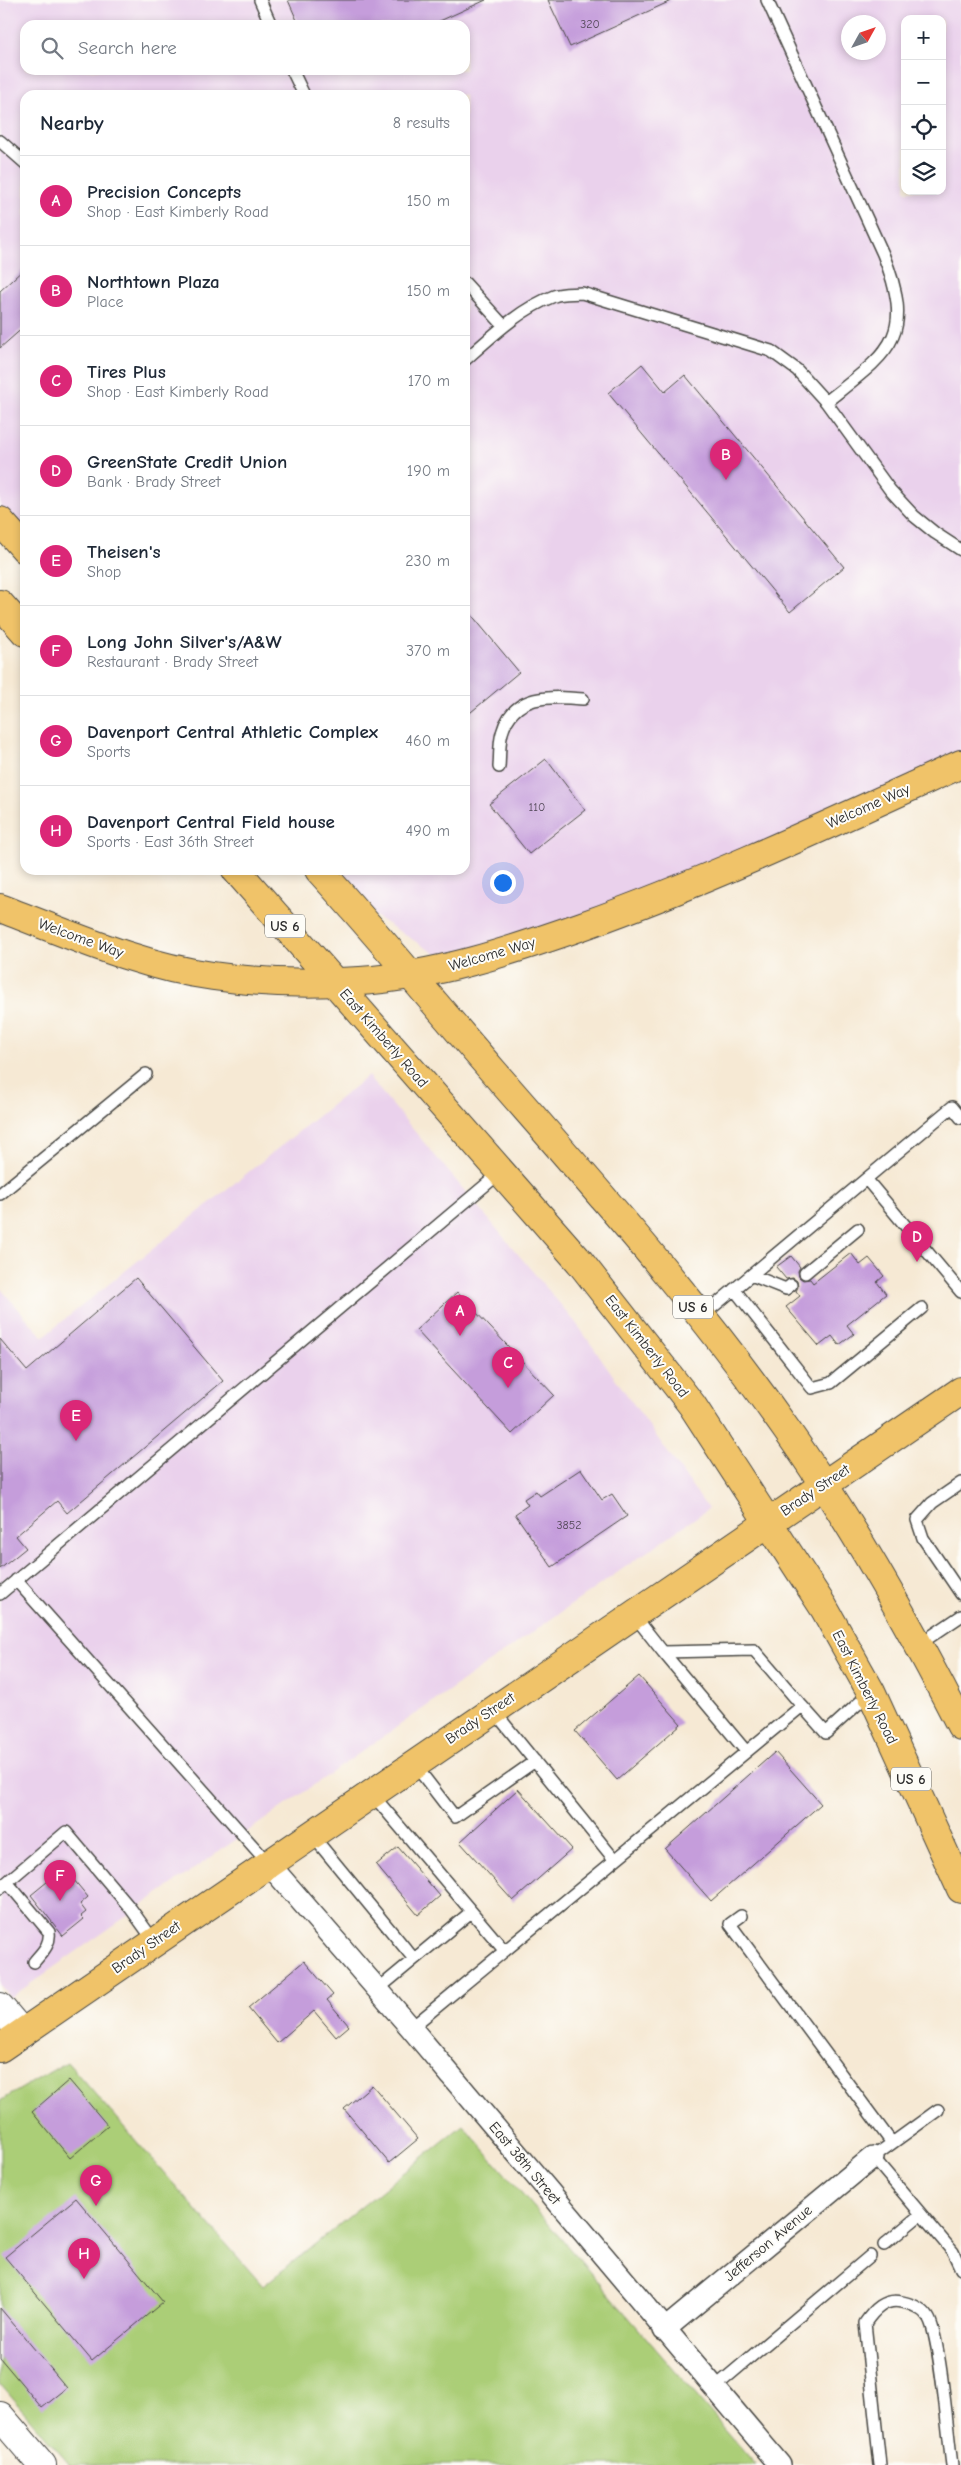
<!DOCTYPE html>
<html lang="en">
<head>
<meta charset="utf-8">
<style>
  :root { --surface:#fff; --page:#f6f6f7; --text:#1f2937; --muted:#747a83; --line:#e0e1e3; --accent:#db2777 }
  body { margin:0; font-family:"Comic Neue",sans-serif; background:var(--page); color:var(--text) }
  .controls { position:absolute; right:15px; top:15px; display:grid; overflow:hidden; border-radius:10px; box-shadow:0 2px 8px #0003 }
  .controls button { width:45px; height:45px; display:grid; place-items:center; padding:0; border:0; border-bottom:1px solid var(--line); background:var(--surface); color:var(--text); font:25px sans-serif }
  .compass { position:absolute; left:841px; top:15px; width:45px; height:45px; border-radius:50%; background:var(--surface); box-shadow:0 2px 8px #0003; rotate:50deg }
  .you { position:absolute; left:502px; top:882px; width:18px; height:18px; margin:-12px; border:4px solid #fff; border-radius:50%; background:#1a73e8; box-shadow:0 0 0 8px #1a73e833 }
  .badge { display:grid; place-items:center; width:32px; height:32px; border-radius:50%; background:var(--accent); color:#fff; font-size:16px; font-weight:700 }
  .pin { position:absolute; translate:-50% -41px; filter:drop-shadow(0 1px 2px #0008) }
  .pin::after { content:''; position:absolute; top:26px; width:18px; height:15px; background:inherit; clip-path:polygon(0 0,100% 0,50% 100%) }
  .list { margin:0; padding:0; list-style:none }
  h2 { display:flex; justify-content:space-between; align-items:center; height:65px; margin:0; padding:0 20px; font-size:21px }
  h2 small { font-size:16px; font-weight:400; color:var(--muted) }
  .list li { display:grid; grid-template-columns:32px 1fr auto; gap:15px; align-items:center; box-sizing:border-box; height:90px; padding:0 20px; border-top:1px solid var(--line) }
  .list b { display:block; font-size:19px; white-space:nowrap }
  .list p { margin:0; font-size:16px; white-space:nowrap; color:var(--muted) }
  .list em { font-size:16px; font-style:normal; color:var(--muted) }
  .icon { flex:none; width:28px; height:28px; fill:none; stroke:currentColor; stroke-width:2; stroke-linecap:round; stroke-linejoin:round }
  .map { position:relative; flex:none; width:961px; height:2465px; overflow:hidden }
  .search { position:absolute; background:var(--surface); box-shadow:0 2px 8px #0003; left:20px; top:20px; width:450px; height:55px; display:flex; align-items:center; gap:12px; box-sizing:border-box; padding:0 18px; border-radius:15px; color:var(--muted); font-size:19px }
  .panel { position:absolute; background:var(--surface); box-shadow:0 2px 8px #0003; left:20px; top:90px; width:450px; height:785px; border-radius:15px }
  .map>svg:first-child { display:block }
</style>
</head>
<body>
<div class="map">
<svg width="961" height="2465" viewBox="0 0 961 2465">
  <rect width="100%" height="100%" fill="#fdfcf7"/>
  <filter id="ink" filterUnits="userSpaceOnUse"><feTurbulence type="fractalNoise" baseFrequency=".02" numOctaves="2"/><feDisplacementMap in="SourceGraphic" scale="10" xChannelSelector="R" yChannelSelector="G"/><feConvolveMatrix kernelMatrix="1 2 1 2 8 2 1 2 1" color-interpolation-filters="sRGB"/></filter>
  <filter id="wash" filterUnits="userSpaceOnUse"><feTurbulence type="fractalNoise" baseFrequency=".0096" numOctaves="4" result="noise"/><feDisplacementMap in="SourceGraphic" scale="20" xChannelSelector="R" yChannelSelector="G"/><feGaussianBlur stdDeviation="1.12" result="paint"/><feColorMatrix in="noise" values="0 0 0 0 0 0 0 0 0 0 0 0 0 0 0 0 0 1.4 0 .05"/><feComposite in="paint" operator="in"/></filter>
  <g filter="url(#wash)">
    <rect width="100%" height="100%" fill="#f6e9d4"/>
    <path fill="#ead1ec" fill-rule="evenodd" d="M0 0H961V764L455 966 341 895 319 870H465V95H25V549L0 521ZM905 19H942V191H905ZM848 22H878V52H848ZM25 25H465V70H25Z
      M368 1076 576 1323 708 1509 10 1998 0 1986V1288L43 1337Z"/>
    <path fill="#abce77" stroke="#6b7c51" d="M67 2062 263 2286 463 2125 756 2465H70L0 2384V2101Z"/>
    <g id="blocks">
      <path fill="#c59ddb" d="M288 0H486L431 25H299Z
        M548 0H673L570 47Z
        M25 268V326L0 348V291Z
        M642 364 665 392 685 375 844 567 790 612 608 393Z
        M465 607 519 672 465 717Z
        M546 759 585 810 529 854 489 804Z
        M851 1253 860 1265 869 1258 884 1276 877 1282 886 1294 847 1325 854 1334 839 1345 832 1336 819 1346 786 1307 800 1296 796 1291 798 1287 797 1281 793 1278 786 1279 776 1267 791 1256 800 1267 798 1271 799 1277 803 1280 810 1279 813 1283Z
        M136 1278 223 1381 67 1513 57 1501 16 1536 26 1548 0 1569V1339L27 1371Z
        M457 1292 554 1395 512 1434 416 1330Z
        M581 1469 602 1500 612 1494 627 1516 552 1567 515 1514 528 1505 524 1499 536 1491 540 1496Z
        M639 1676 681 1724 617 1780 575 1731Z
        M775 1752 821 1804 711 1901 665 1849Z
        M518 1789 572 1849 513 1901 460 1842Z
        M398 1847 440 1896 418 1915 376 1865Z
        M64 1868 88 1897 80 1904 86 1912 81 1916 84 1919 63 1936 31 1895Z
        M304 1961 333 1995 327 2000 349 2026 336 2037 314 2011 277 2043 248 2008Z
        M69 2080 108 2126 70 2158 32 2112Z
        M372 2085 418 2139 389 2163 344 2109Z
        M76 2198 163 2302 92 2361 5 2257Z
        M0 2308 67 2388 42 2408 0 2358Z"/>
    </g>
  </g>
  <g filter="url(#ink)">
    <use href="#blocks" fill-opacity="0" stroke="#494844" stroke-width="1"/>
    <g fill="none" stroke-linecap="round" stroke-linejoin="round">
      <defs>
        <path id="service" d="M260 0 271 25
          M767 0 883 254C917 338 889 352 826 402
          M292 70 304 95
          M0 141 25 163
          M465 283 504 326
          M465 360C492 336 520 309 554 296 562 293 573 294 582 293L771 351 797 370 826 402 890 490 914 516 935 533 961 550
          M499 767C500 756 499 743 502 733 513 693 551 696 583 699
          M867 1180 961 1292
          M0 1194 146 1074
          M805 1273 858 1229
          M751 1275 786 1289 791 1285
          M734 1289 812 1388 831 1383 922 1308
          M701 1317 952 1107 961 1118
          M961 1483 932 1503 917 1520 923 1538 961 1594
          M16 1580 268 1863
          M0 1594 501 1172
          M633 1614 663 1652
          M918 1645 961 1616
          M494 1711 614 1859
          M745 1750 663 1652 754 1650 802 1706
          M415 1765 455 1817 535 1761
          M372 1794 504 1950
          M312 1835 414 1959
          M7 1882 49 1932C51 1945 41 1953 34 1962
          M0 1888 66 1832 131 1909 154 1941
          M741 1916 730 1924 892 2143
          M377 1990 471 1912
          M411 2028 802 1706 826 1733 871 1692
          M938 2110 873 2157 953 2252 961 2269
          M884 2245 921 2214
          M714 2388 870 2256
          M880 2465 865 2323C874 2310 885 2298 902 2302 912 2304 922 2308 928 2317 940 2334 948 2438 952 2465"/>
        <path id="minor" d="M268 1863 411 2028 780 2465
          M664 2330 873 2157"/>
        <path id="tertiary" d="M0 2007 22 2033
          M0 2416 42 2465"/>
        <path id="primary" d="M0 521 25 549
          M0 604 25 632
          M236 870 580 1262 692 1405 824 1608 871 1692 961 1889
          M319 870C378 935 434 1003 492 1070 593 1186 697 1302 786 1429 852 1522 909 1624 961 1726"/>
        <path id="trunk" d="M0 908C69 934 139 966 213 976 260 983 312 984 360 981 436 976 511 951 582 926 711 880 836 821 961 764
          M0 2048 961 1391"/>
      </defs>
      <use href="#service" stroke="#494844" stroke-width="14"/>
      <use href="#minor" stroke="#494844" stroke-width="24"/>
      <use href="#tertiary" stroke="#494844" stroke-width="30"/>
      <use href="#primary" stroke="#494844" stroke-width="30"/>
      <use href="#trunk" stroke="#494844" stroke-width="30"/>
      <use href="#service" stroke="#fff" stroke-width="11"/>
      <use href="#minor" stroke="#fff" stroke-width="21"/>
      <use href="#tertiary" stroke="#fff" stroke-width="28"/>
      <use href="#primary" stroke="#f0c369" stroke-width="28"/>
      <use href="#trunk" stroke="#f0c369" stroke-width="28"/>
    </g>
  </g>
  <g text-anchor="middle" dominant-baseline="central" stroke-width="4" stroke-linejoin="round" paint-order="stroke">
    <g font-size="12" fill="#524857">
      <text x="590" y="24">320</text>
      <text x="537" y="807">110</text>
      <text x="569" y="1525">3852</text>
    </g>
    <g fill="#fdfcf7" stroke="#6a6a68" stroke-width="1">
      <rect x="265" y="914.5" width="40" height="23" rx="4"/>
      <rect x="673" y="1295.5" width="40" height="23" rx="4"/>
      <rect x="891" y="1767.5" width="40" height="23" rx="4"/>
    </g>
    <g font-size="14" font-weight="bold" fill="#2b2b2b">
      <text x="285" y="926">US 6</text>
      <text x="693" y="1307">US 6</text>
      <text x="911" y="1779">US 6</text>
    </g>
    <g font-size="15" fill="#2b2b2b" stroke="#fdfcf7">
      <text transform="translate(868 806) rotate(-24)">Welcome Way</text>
      <text transform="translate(81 938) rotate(20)">Welcome Way</text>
      <text transform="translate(492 954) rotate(-16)">Welcome Way</text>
      <text transform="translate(384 1038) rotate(49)">East Kimberly Road</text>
      <text transform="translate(647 1346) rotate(52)">East Kimberly Road</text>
      <text transform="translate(815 1490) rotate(-34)">Brady Street</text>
      <text transform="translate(865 1687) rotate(63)">East Kimberly Road</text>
      <text transform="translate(480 1718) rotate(-34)">Brady Street</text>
      <text transform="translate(146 1947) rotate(-35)">Brady Street</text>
      <text transform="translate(525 2163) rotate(50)">East 38th Street</text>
      <text transform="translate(768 2243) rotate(-40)">Jefferson Avenue</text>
    </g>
  </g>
</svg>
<div class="controls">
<button>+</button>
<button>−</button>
<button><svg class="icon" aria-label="locate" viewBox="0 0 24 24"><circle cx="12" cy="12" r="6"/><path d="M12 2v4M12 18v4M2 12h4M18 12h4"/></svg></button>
<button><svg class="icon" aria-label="layers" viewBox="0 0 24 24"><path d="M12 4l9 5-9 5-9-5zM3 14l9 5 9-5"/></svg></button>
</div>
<svg class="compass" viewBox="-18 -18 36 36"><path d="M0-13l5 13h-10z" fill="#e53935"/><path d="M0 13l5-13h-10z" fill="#747a83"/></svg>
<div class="you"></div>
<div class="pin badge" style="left:460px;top:1336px">A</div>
<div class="pin badge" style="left:726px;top:480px">B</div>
<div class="pin badge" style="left:508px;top:1388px">C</div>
<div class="pin badge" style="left:917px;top:1262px">D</div>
<div class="pin badge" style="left:76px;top:1441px">E</div>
<div class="pin badge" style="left:60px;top:1901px">F</div>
<div class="pin badge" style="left:96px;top:2206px">G</div>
<div class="pin badge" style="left:84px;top:2279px">H</div>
<div class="search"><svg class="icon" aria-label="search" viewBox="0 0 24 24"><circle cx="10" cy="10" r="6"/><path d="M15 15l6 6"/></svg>Search here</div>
<section class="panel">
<h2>Nearby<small>8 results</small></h2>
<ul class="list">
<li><span class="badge">A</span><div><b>Precision Concepts</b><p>Shop · East Kimberly Road</p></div><em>150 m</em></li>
<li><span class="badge">B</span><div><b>Northtown Plaza</b><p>Place</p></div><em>150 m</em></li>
<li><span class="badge">C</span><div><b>Tires Plus</b><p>Shop · East Kimberly Road</p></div><em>170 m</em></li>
<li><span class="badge">D</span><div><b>GreenState Credit Union</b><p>Bank · Brady Street</p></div><em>190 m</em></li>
<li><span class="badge">E</span><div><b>Theisen's</b><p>Shop</p></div><em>230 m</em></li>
<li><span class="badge">F</span><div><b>Long John Silver's/A&amp;W</b><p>Restaurant · Brady Street</p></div><em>370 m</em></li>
<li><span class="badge">G</span><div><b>Davenport Central Athletic Complex</b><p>Sports</p></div><em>460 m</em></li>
<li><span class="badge">H</span><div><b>Davenport Central Field house</b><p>Sports · East 36th Street</p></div><em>490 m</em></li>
</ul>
</section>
</div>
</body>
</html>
